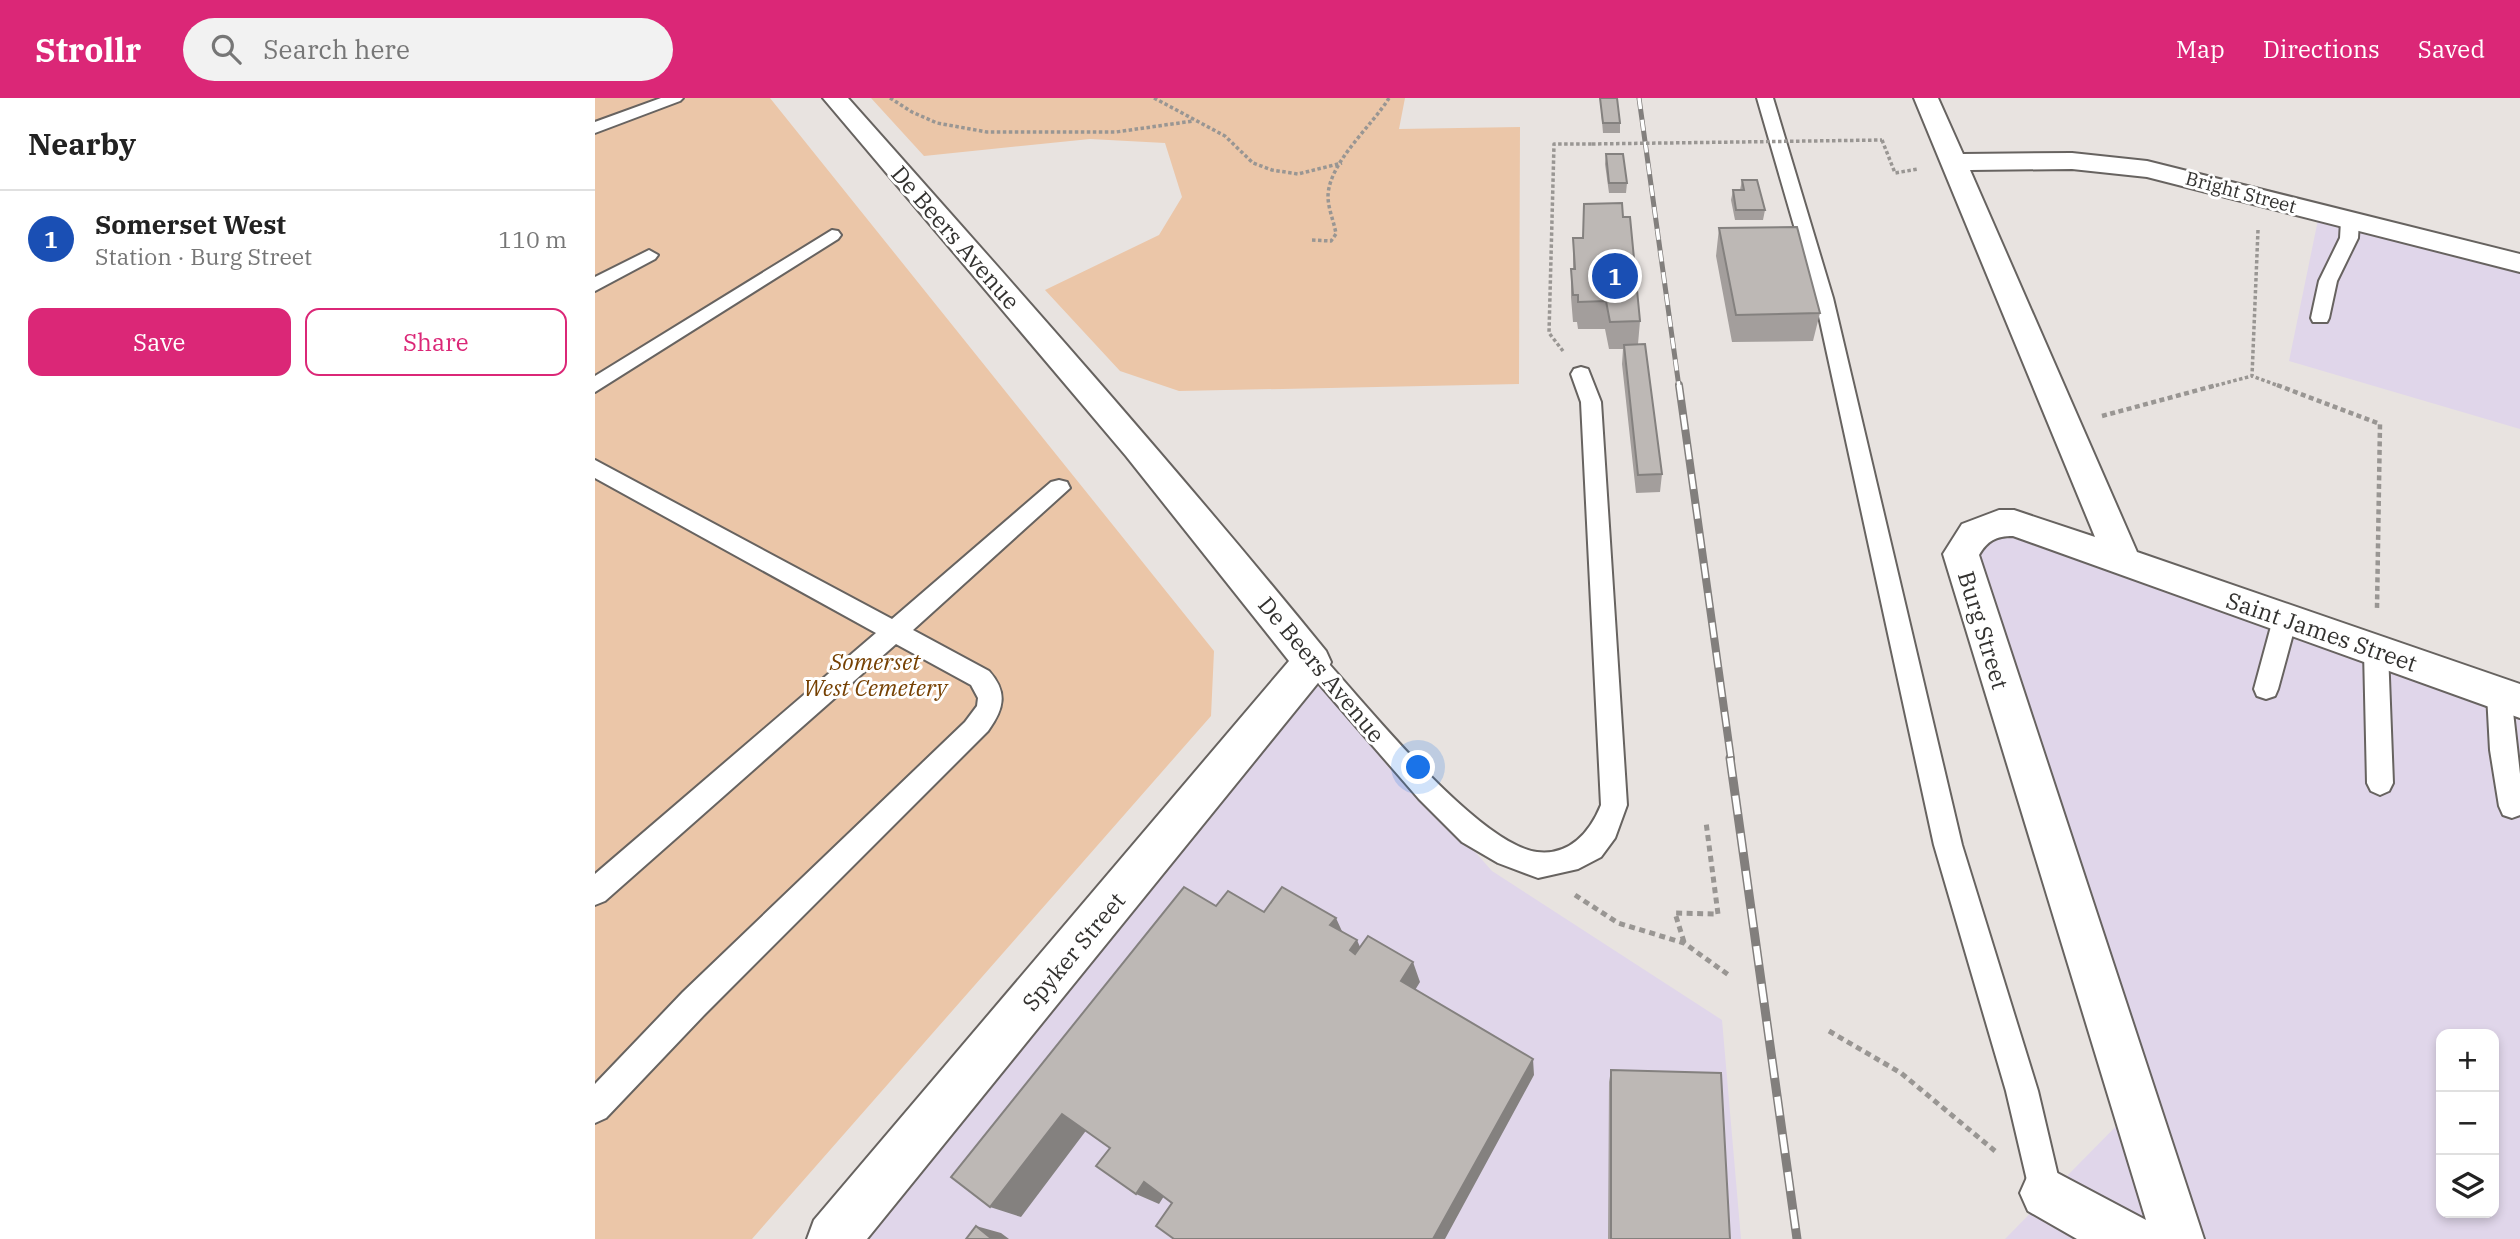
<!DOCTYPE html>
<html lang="en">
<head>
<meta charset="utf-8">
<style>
  :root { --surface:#fff; --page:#f2f2f2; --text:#222; --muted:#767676; --line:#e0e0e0; --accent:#db2777 }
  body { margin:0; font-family:"IBM Plex Serif",serif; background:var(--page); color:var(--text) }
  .controls { position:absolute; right:21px; bottom:21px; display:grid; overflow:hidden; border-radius:14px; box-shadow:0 4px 10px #0003 }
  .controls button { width:63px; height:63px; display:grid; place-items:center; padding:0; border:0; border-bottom:2px solid var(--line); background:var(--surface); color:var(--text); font:35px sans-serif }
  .you { position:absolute; left:824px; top:670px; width:24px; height:24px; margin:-18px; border:5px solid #fff; border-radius:50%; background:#1a73e8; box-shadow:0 0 0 10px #1a73e833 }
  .badge { display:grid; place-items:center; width:46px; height:46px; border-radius:50%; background:var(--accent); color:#fff; font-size:23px; font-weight:700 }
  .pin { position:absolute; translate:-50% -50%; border:4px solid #fff; box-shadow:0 2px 7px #0006 }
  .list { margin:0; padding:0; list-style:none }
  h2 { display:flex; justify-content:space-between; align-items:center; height:91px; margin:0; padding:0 28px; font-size:30px }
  h2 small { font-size:23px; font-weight:400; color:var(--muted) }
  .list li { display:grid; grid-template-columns:46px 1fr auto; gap:21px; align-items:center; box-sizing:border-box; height:98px; padding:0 28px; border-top:2px solid var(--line) }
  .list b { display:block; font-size:26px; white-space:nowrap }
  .list p { margin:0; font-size:23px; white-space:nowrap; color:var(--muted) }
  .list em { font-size:23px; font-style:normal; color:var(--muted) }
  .actions { display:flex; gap:14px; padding:21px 28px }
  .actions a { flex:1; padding:16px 0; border:2px solid var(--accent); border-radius:14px; text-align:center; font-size:24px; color:var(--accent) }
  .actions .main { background:var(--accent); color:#fff }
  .icon { flex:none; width:38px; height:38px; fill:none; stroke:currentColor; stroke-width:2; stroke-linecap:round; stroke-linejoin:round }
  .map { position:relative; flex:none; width:1925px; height:1141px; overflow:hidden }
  header { display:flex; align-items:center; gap:42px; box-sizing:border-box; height:98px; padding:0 35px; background:var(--accent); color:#fff }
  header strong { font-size:33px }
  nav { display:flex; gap:38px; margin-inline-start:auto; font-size:24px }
  .search { width:490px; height:63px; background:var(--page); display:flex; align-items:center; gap:18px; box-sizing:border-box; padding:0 24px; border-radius:38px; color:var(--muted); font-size:26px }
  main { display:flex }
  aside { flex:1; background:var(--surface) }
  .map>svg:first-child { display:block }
</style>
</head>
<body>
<header>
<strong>Strollr</strong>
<div class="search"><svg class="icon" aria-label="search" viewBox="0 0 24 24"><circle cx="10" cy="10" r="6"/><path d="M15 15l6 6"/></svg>Search here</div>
<nav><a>Map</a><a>Directions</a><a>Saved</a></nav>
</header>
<main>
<aside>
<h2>Nearby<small></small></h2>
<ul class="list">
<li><span class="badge" style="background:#1a4fb4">1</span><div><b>Somerset West</b><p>Station · Burg Street</p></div><em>110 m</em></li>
</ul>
<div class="actions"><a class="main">Save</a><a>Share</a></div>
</aside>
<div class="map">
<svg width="1925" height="1141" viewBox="0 0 1925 1141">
  <rect width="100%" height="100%" fill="#e8e3e0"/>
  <path fill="#e0d6ea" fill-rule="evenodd" d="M1725 112 1925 164V331L1694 263Z
    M1390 428 1925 605V1141H1410L1536 1013 1370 444ZM1846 936H1899V1115H1846Z
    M718 571 897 773 1127 922 1146 1141H236Z"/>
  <path fill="#ebc6a8" d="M0 0H175L619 553 616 618 157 1141H0Z
    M276 0H810L804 31 925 29 924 286 584 293 525 273 450 192 564 137 587 99 570 45 495 41 329 58Z"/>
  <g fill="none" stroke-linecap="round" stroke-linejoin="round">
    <defs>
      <path id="service" d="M66 0H88L85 3 0 35V24Z
        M1162 0H1178L1238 200 1367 747 1443 993 1467 1095 1463 1107 1451 1111 1439 1107 1435 1095 1411 993 1339 747 1220 200Z
        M1755 118 1764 123 1763 140 1742 183 1734 220 1732 224H1718L1716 220 1724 183 1745 140 1746 123Z
        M237 132 243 133 246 137 243 141 0 294V278Z
        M54 152 63 157 60 161 0 193V179Z
        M986 269 993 271 1006 304 1032 707 1020 740 1006 759 983 771 943 780 903 765 867 744 824 701 705 564 708 557 717 554 726 557C769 604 882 746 942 754 975 758 995 734 1006 707L986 304 976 276 979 271Z
        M0 362 297 521 456 384 464 382 472 384 475 390 318 532 394 573C413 594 409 611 393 633L110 916 11 1020 0 1025V986L88 894 370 624 382 608 383 600 376 587 301 546 10 803 0 807V776L281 535 0 380Z
        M1690 511 1698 514 1702 521 1683 591 1680 598 1671 601 1662 598 1659 591 1678 521 1682 514Z
        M1781 543 1790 546 1793 553 1798 685 1794 693 1785 697 1776 693 1772 685 1769 553 1772 546Z
        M1904 586 1913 589 1916 596 1925 676V717L1917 720 1908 717 1904 708 1895 652 1892 596 1895 589Z"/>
      <path id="minor" d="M228 0H253C415 182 577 364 731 553L736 564 731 575 272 1141H212L219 1122 694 563 531 358Z
        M1319 0H1343L1368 56 1477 55 1552 63 1925 156V174L1552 79 1477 71 1375 72 1542 454 1925 586V620L1418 438C1401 438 1392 443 1384 457L1609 1141H1482L1433 1113 1425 1095 1433 1077 1451 1069 1551 1122 1348 456 1367 426 1404 412H1419L1500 439Z"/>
    </defs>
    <use href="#service" stroke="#676360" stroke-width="4"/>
    <use href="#minor" stroke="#676360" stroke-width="4"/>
    <path stroke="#999693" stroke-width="3.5" stroke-dasharray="3.5 2.5" stroke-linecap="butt" d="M295 0 317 14 342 25 392 34H521L598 23
      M559 0 630 38 658 65 677 72 703 76 747 65
      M1287 42 1300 75 1323 71
      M1663 132 1657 278 1687 289
      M717 142 736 143 741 136C739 123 733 111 733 98 734 64 777 28 794 0
      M968 253 954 235 959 46H997
      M1615 289 1657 278"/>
    <path stroke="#999693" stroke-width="4.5" stroke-dasharray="5 3.5" stroke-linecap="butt" d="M1682 287 1785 326 1782 510
      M1507 318 1622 287"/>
    <path stroke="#999693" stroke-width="5" stroke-dasharray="6 4.5" stroke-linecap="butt" d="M980 797 1023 825 1089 845 1135 878
      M1089 844 1080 815 1123 816 1111 724
      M1234 933 1306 975 1400 1053"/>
    <use href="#service" fill="#fff" fill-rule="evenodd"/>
    <use href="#minor" fill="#fff" fill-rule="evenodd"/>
    <defs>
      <path id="rail-far2" d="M1044 0 1084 289"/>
      <path id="rail-far1" d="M1084 287 1136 661"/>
      <path id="rail" d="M1135 660 1202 1141"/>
    </defs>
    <use href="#rail-far2" stroke="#827f7d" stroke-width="5"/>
    <use href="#rail-far1" stroke="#827f7d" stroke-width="8"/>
    <use href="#rail" stroke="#827f7d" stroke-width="9"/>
    <use href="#rail-far2" stroke="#fff" stroke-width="3.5" stroke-dasharray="11" stroke-linecap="butt"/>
    <use href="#rail-far1" stroke="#fff" stroke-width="5" stroke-dasharray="15" stroke-linecap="butt"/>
    <use href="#rail" stroke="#fff" stroke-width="6" stroke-dasharray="19" stroke-linecap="butt"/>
    <path stroke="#999693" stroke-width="3.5" stroke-dasharray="3.5 2.5" stroke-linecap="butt" d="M997 46 1287 42"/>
  </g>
  <path fill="#a39e9c" d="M1005 0 1025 25V35H1008Z
    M1011 56 1032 85 1031 95H1014L1010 66Z
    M1147 82 1170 112 1168 122H1140L1136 102 1138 92H1145Z
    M1028 119 1045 223 1043 246 1067 376 1065 394 1041 395 1027 266 1028 251H1014L1010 231H983L982 224H978L976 199V171H978V140H988Z
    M1124 130 1225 215 1218 243 1137 244 1121 158Z
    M1016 972 1135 1141H1013L1014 984Z"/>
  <path fill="#84817f" d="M741 820 751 842 735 827Z
    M762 842 771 863 755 852Z
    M818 864 825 884 814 902 806 883Z
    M938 961 939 977 850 1141H838Z
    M467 1016 493 1030 426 1119 395 1109Z
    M549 1084 571 1095 564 1106 541 1096Z
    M381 1128 406 1135 414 1141H397Z"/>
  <path fill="#bdb8b5" stroke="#84817f" stroke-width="2" d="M1005 0H1022L1025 25H1008Z
    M1011 56H1028L1032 85H1014Z
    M1147 82H1162L1170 112H1141L1138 92H1149Z
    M1027 105 1028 119H1035L1045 223 1015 224 1011 203 983 204V197H978L976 171H980L978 140H988L989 106Z
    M1202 129 1225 215 1141 217 1124 130Z
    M1050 246 1067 376 1043 377 1029 247Z
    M589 789 621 808 633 793 669 814 687 789 741 820 735 827 762 842 755 852 760 856 773 838 818 864 806 883 938 961 838 1141H579L561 1128 577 1105 549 1084 541 1096 501 1068 515 1050 467 1016 395 1109 356 1079Z
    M1016 972 1126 975 1135 1141H1016Z
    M381 1128 397 1141H371Z"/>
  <g text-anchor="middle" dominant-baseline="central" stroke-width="6" stroke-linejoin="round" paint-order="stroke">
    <g font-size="19" fill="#32312f" stroke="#fff">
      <text transform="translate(1646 94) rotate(15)">Bright Street</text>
    </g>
    <g font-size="23" fill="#32312f" stroke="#fff">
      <text transform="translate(361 139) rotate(49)">De Beers Avenue</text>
      <text transform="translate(1389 532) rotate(73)">Burg Street</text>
      <text transform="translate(1727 533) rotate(19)">Saint James Street</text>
      <text transform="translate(727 571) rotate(50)">De Beers Avenue</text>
      <text transform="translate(478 853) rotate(-50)">Spyker Street</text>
    </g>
    <g font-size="23" font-style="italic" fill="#764103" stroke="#fff">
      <text x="280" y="563">Somerset<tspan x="280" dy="26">West Cemetery</tspan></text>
    </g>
  </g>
</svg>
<div class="controls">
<button>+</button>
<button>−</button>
<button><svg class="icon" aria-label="layers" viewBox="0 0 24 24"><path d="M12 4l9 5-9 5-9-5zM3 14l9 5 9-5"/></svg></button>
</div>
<div class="you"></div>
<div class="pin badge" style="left:1020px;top:178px;background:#1a4fb4">1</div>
</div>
</main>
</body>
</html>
